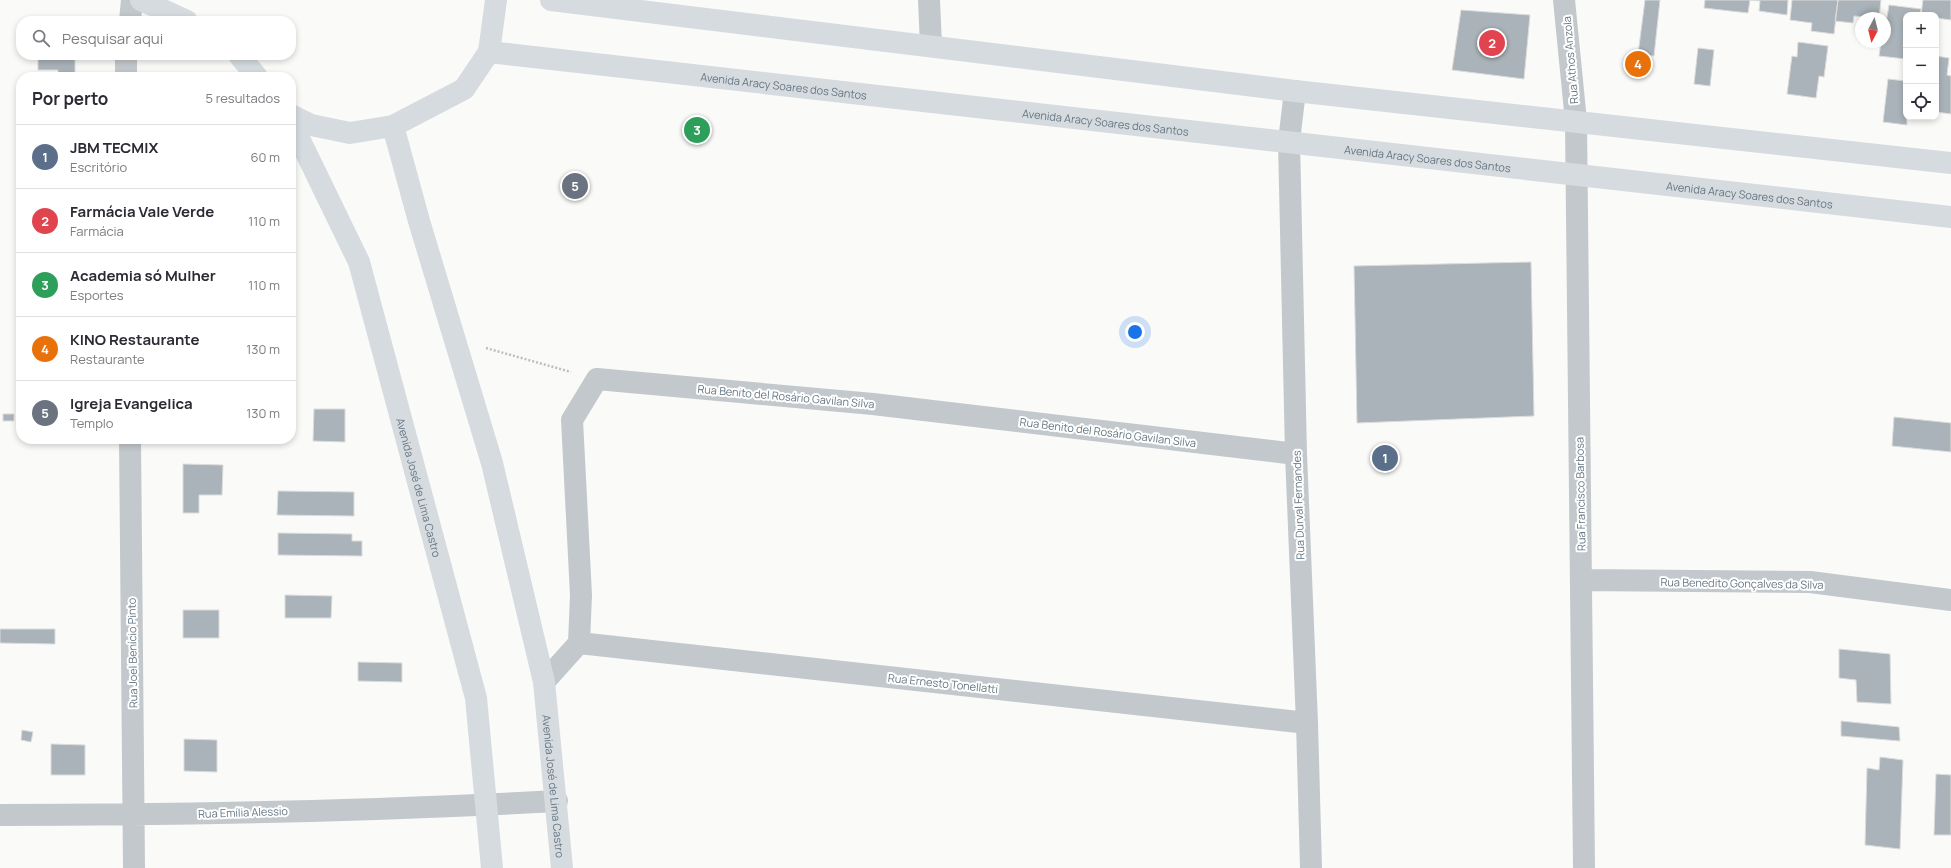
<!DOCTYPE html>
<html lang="pt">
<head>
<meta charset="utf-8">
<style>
  :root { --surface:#fff; --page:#f2f2f3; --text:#2b2b33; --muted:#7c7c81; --line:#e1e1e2; --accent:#d93025 }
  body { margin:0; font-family:Manrope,sans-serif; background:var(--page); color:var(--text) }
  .controls { position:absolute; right:12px; top:12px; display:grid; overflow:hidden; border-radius:8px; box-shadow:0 2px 6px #0003 }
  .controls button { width:36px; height:36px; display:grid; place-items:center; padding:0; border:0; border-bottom:1px solid var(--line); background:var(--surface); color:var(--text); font:20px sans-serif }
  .compass { position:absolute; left:1855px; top:12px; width:36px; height:36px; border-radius:50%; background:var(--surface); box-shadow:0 2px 6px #0003; rotate:187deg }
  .you { position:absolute; left:1135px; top:332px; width:14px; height:14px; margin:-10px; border:3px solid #fff; border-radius:50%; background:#1a73e8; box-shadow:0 0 0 6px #1a73e833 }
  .badge { display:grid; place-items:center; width:26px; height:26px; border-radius:50%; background:var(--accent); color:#fff; font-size:13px; font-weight:700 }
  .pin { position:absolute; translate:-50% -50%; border:2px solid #fff; box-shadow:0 1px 4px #0006 }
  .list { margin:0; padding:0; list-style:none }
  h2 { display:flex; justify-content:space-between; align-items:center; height:52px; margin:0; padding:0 16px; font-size:17px }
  h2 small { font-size:13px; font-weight:400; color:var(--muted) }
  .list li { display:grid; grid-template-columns:26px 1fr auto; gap:12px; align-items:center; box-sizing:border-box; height:64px; padding:0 16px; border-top:1px solid var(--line) }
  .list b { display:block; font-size:15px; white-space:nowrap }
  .list p { margin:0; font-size:13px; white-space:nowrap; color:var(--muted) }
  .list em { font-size:13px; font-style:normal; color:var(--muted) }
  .icon { flex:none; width:22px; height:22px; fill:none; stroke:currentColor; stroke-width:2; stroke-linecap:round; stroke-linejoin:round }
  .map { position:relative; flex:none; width:1951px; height:868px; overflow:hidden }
  .search { position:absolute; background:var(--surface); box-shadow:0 2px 6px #0003; left:16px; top:16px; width:280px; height:44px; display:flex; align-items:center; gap:10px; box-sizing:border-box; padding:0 14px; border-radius:16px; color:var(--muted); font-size:15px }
  .panel { position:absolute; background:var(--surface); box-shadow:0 2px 6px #0003; left:16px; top:72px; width:280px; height:372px; border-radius:16px }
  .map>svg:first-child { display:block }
</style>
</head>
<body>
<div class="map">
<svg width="1951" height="868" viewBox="0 0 1951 868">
  <rect width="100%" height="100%" fill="#fafaf8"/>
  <path fill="#aab3b9" stroke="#dcdcda" d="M1645 0H1660L1654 56 1638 54Z
    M1705 0H1750L1748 13 1704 8Z
    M1750 0H1788L1787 15 1759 11 1760 1Z
    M1792 0H1838L1834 34 1811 31 1812 23 1790 20Z
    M1838 0H1881L1879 18 1854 16 1853 23 1835 21Z
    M1923 0H1951V20L1936 18V15H1921Z
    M1889 5 1921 9 1920 15H1906V59L1879 56 1881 42H1885V29Z
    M1461 10 1530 15 1524 79 1452 70Z
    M1798 42 1828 46 1824 77 1819 76 1816 98 1787 94 1792 56 1797 57Z
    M1698 48 1714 50 1710 86 1694 84Z
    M38 55H75V77H58V70H38Z
    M1936 56 1949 58 1947 75 1951 76V114L1936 112Z
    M1888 79 1906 81 1907 125 1883 122Z
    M1531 262 1534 416 1357 423 1354 266Z
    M314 409H345V442L313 441Z
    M3 414H14V421H3Z
    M1894 417 1951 423V452L1892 446Z
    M183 464 223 465 222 495H199V513H183Z
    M278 491 354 492V516L277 515Z
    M278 533 352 534V541H362V556L278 555Z
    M285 595 332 596 331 618H285Z
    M183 610H219V638H183Z
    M0 629H55V644L0 643Z
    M1839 649 1890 654 1891 704 1857 702 1856 680 1839 678Z
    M358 662 402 663V682L358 681Z
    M1841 721 1899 727 1900 741 1841 736Z
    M22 730 33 732 31 742 21 740Z
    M184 739 217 740V772L184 771Z
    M51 744 85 745V775H51Z
    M1880 757 1903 760 1900 849 1865 845 1867 768 1879 770Z
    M1936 774 1951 775V835H1934Z"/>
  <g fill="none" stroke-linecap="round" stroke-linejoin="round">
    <path stroke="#bbbfc2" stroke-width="2.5" stroke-dasharray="2 2" stroke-linecap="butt" d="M486 348 571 372"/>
    <path stroke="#c3c8cc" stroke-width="22" d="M929 0 931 46
      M1564 0 1576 121 1584 868
      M130 21 132 0
      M126 77V55
      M1295 91 1289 141 1296 454 1307 723 1311 868
      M130 439 134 868
      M1581 580 1810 582 1951 600
      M579 643 1307 723
      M544 682 579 643 581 595 572 420 597 379 873 404 1296 454
      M0 815C185 815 371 811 557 801"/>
    <g stroke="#d6dbdf" stroke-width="22">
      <path d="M141 0 187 21"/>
      <path d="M551 0 1295 91 1951 163"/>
      <path d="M489 52 496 0"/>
      <path d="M239 55 257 77"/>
      <path id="s1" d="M291 115 311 125 350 133 393 126 464 89 489 52 1951 217"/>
      <path id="s2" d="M291 122 359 262 476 698 492 868"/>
      <path id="s3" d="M393 126 419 221 492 463 544 682 562 868"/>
    </g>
  </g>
  <g text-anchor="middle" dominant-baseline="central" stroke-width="4" stroke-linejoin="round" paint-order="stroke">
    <g font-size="11" fill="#657683" stroke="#fff">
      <text transform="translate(1570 60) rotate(-95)">Rua Athos Anzola</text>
      <text stroke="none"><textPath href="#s1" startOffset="527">Avenida Aracy Soares dos Santos</textPath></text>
      <text stroke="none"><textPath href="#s1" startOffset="851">Avenida Aracy Soares dos Santos</textPath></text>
      <text stroke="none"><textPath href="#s1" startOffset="1175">Avenida Aracy Soares dos Santos</textPath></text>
      <text stroke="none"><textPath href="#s1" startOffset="1499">Avenida Aracy Soares dos Santos</textPath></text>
      <text transform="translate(786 396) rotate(5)">Rua Benito del Rosário Gavilan Silva</text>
      <text transform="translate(1108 432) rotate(7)">Rua Benito del Rosário Gavilan Silva</text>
      <text stroke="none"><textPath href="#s2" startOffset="389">Avenida José de Lima Castro</textPath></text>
      <text transform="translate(1580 494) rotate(-91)">Rua Francisco Barbosa</text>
      <text transform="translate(1298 505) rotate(-92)">Rua Durval Fernandes</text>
      <text transform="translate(1742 583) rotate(1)">Rua Benedito Gonçalves da Silva</text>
      <text transform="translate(132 653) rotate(-91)">Rua Joel Benício Pinto</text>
      <text transform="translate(943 683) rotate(6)">Rua Ernesto Tonellatti</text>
      <text stroke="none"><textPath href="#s3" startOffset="681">Avenida José de Lima Castro</textPath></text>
      <text transform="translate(243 812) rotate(-2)">Rua Emília Alessio</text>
    </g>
  </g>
</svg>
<div class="controls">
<button>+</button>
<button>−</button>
<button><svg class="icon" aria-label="locate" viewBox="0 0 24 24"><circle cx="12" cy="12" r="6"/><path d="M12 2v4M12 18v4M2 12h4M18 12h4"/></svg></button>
</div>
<svg class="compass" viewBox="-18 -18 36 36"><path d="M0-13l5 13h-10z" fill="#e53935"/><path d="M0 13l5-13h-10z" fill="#7c7c81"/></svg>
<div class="you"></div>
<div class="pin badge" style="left:1385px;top:458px;background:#5c6f8a">1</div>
<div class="pin badge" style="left:1492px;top:43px;background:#e0444e">2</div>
<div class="pin badge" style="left:697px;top:130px;background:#2e9e5b">3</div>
<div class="pin badge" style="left:1638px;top:64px;background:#e8710a">4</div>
<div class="pin badge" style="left:575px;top:186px;background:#6b7280">5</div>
<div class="search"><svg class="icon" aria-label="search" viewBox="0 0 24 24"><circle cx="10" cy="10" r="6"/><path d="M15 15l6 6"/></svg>Pesquisar aqui</div>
<section class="panel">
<h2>Por perto<small>5 resultados</small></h2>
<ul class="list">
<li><span class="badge" style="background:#5c6f8a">1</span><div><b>JBM TECMIX</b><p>Escritório</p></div><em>60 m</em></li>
<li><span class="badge" style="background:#e0444e">2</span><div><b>Farmácia Vale Verde</b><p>Farmácia</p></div><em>110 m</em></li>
<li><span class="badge" style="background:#2e9e5b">3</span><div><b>Academia só Mulher</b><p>Esportes</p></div><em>110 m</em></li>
<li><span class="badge" style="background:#e8710a">4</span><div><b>KINO Restaurante</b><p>Restaurante</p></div><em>130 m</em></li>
<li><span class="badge" style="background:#6b7280">5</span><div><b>Igreja Evangelica</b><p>Templo</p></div><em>130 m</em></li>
</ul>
</section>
</div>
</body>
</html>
